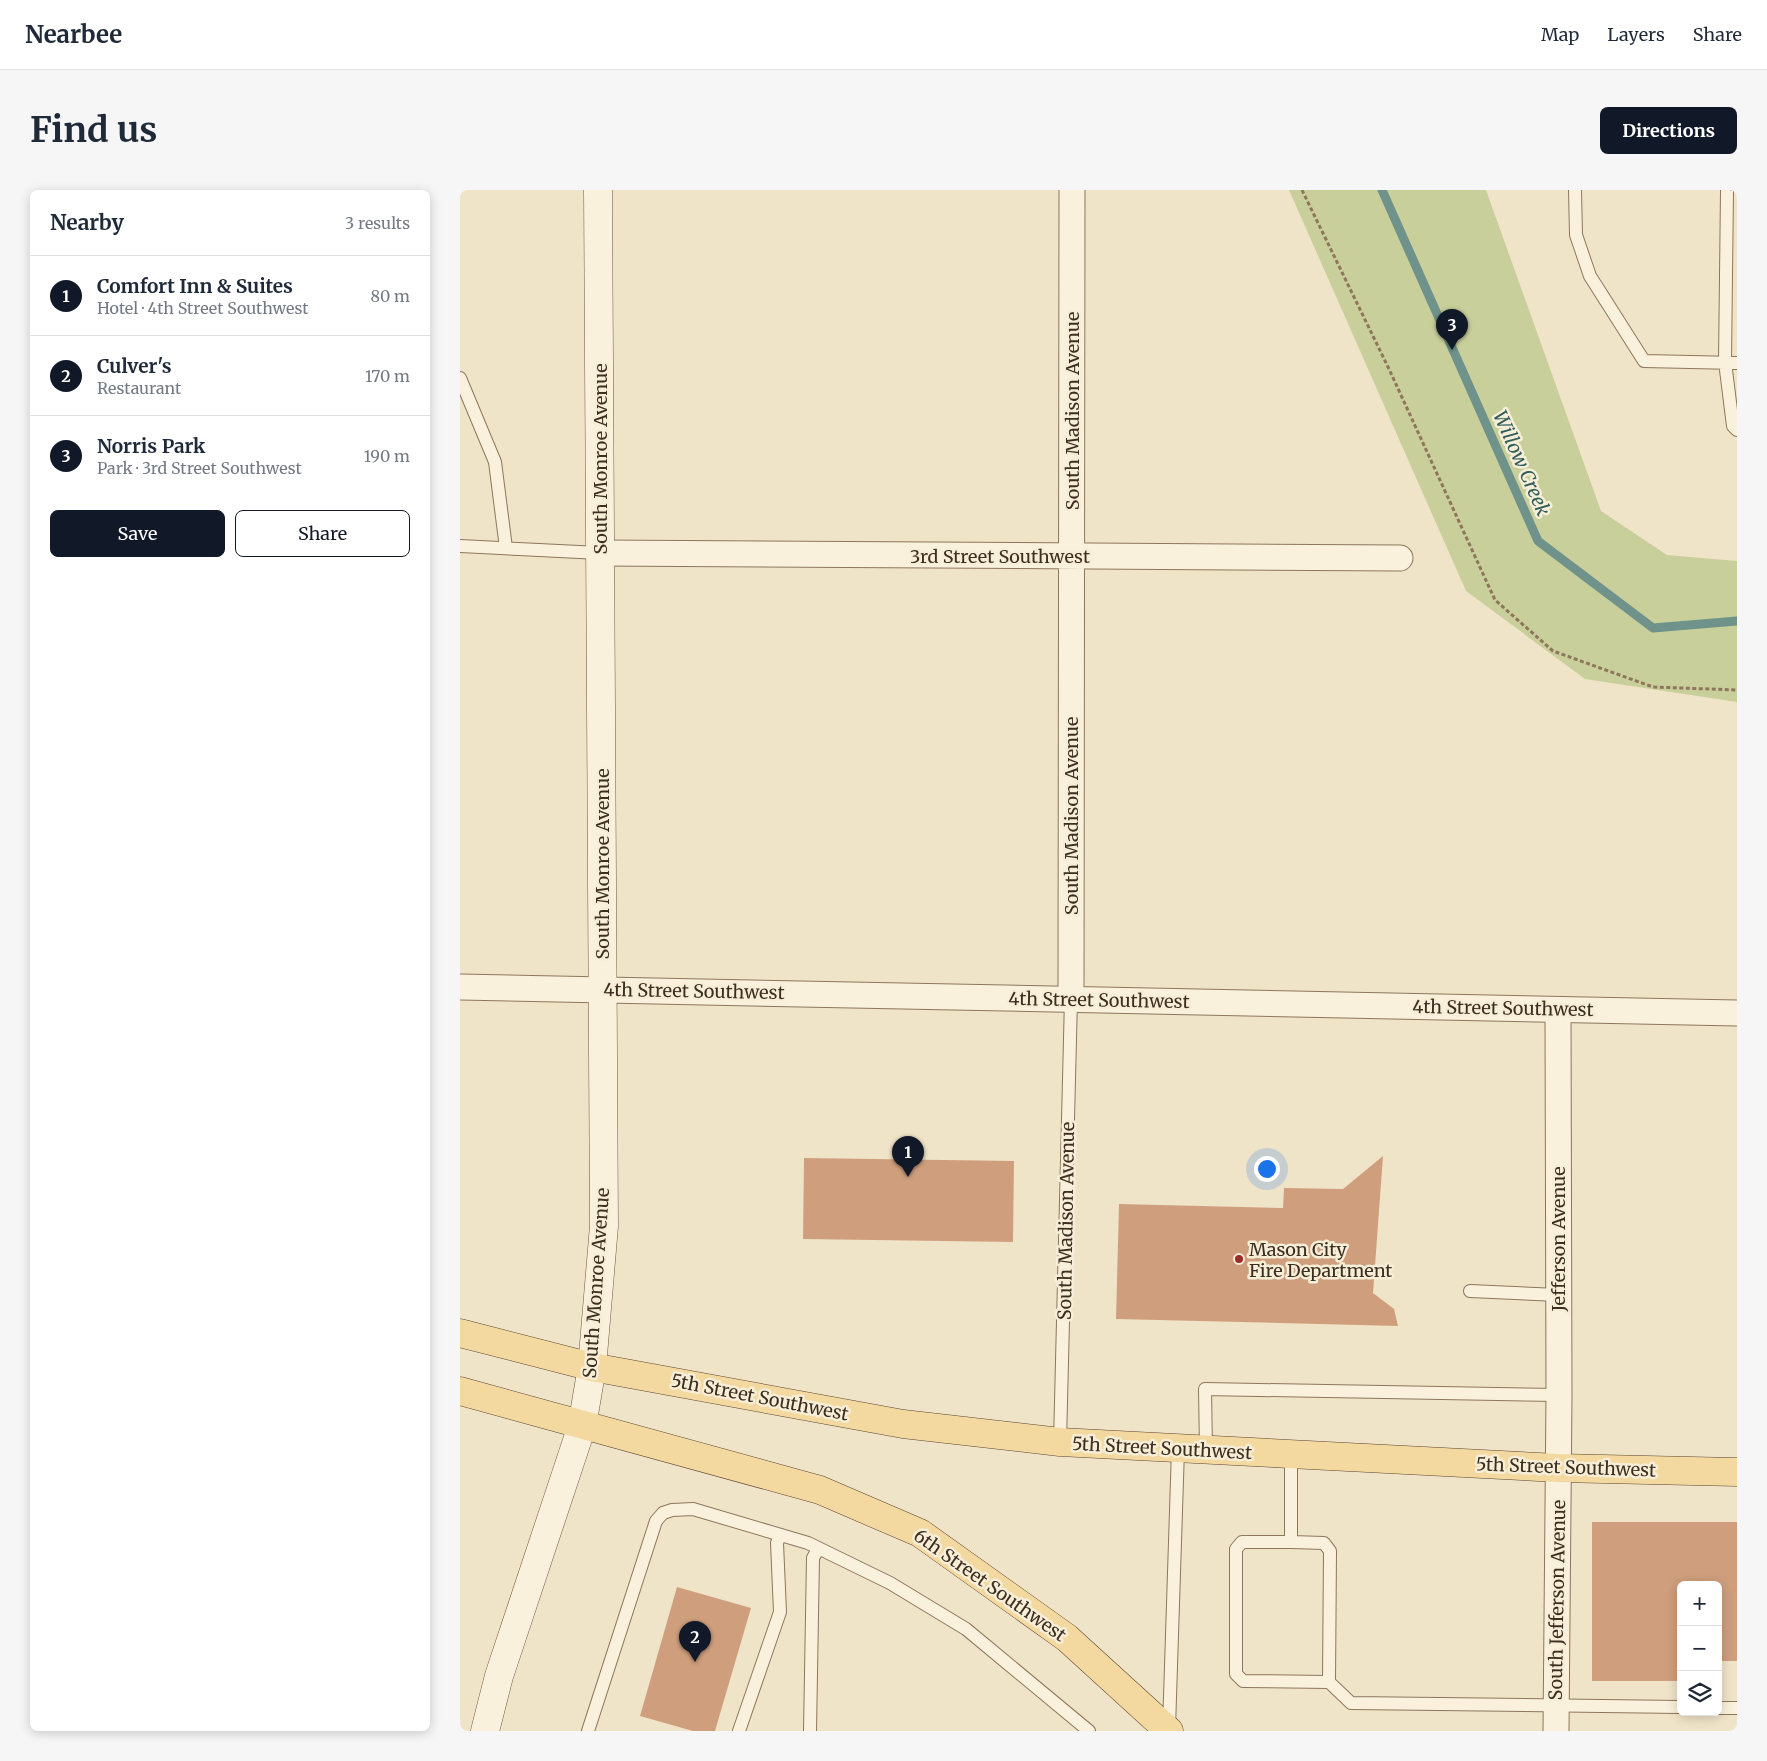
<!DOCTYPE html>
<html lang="en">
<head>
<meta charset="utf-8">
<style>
  :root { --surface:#fff; --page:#f6f6f7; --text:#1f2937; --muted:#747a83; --line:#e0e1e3; --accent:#111827 }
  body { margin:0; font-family:Merriweather,serif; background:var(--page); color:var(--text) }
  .controls { position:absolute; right:15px; bottom:15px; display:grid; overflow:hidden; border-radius:8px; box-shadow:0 2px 12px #0003 }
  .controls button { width:45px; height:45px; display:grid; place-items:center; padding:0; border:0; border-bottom:1px solid var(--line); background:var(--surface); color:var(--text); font:25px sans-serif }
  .you { position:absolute; left:806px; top:978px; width:18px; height:18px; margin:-12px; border:4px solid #fff; border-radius:50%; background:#1a73e8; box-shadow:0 0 0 8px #1a73e833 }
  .badge { display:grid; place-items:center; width:32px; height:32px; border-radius:50%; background:var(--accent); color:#fff; font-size:16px; font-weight:700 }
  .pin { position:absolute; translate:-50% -41px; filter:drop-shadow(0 1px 2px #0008) }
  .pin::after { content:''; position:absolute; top:26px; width:18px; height:15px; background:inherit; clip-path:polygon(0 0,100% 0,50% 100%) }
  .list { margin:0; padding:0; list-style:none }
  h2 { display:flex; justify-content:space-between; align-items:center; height:65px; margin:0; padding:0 20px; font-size:21px }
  h2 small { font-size:16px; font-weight:400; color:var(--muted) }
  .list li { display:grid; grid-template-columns:32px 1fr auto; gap:15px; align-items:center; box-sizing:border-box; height:80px; padding:0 20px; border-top:1px solid var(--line) }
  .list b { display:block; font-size:19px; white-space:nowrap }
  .list p { margin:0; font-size:16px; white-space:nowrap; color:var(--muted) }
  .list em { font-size:16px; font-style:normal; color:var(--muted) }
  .actions { display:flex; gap:10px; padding:15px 20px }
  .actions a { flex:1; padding:11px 0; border:1px solid var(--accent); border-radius:8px; text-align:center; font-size:18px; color:var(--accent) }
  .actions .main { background:var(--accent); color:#fff }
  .icon { flex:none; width:28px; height:28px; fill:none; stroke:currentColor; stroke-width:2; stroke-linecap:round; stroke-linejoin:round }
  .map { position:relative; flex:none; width:1277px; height:1541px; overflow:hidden; border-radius:8px }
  header { display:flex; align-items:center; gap:30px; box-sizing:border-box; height:70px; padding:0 25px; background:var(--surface); border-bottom:1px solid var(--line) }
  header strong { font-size:24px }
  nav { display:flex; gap:28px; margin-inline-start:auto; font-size:18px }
  .intro { display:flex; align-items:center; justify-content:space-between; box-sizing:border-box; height:120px; padding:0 30px }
  h1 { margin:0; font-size:35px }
  .button { padding:12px 22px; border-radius:8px; background:var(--accent); color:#fff; font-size:18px; font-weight:700 }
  main { display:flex; gap:30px; padding:0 30px }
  aside { flex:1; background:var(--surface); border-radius:8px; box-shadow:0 2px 12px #0003 }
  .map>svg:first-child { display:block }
</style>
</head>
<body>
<header>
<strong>Nearbee</strong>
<nav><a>Map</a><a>Layers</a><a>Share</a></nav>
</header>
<div class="intro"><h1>Find us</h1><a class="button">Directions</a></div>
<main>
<aside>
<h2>Nearby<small>3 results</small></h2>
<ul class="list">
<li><span class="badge">1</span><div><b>Comfort Inn &amp; Suites</b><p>Hotel · 4th Street Southwest</p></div><em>80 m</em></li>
<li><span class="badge">2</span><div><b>Culver's</b><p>Restaurant</p></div><em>170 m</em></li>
<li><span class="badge">3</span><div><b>Norris Park</b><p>Park · 3rd Street Southwest</p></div><em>190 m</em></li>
</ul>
<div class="actions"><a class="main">Save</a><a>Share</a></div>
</aside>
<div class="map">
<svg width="1277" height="1541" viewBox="0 0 1277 1541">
  <rect width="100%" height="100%" fill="#f0e4c8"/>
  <path fill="#c9cf9b" d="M829 0H1026L1141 321 1207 365 1277 371V512L1125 489 1006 401Z"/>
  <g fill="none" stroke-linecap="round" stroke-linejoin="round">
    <path stroke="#6f938a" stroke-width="9" d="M922 0 1078 351 1193 438 1277 431"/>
  </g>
  <path fill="#cf9f7d" d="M923 966 913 1103 934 1119 938 1136 656 1129 659 1014 823 1018 824 998 883 999Z
    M344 968 554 971 553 1052 343 1049Z
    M1132 1332H1277V1471H1258V1395H1221V1491H1132Z
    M217 1397 291 1418 255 1541H233L180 1526Z"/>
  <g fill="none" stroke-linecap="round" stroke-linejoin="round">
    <defs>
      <path id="lane" d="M1115 0 1116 45 1130 86 1184 171 1277 173
        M1267 0 1265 172 1273 236 1277 240
        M0 188 35 272 46 358
        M0 356 140 363
        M1010 1101 1098 1105
        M600 1252 611 809
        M746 1260 745 1199 1099 1205
        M831 1352H782L776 1359V1484L783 1491 869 1492 870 1361 864 1353 831 1352V1265
        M869 1492 891 1513 1221 1517
        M1258 1518H1277
        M709 1538 718 1259
        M128 1541 196 1331 203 1323 212 1320 233 1319 348 1353 430 1393 506 1439 629 1541
        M279 1541 320 1422 317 1353 320 1345
        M350 1541 353 1368 358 1359"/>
      <path id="street" d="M140 363 940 368
        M0 797 1277 823
        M611 809 612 0
        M1096 1541 1099 1205 1098 820"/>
      <path id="secondary" d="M25 1541 39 1486 122 1236 132 1177 144 1036 138 0"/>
      <path id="primary" d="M0 1143 132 1177 443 1234 600 1252 1098 1278 1277 1282
        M0 1201 360 1300 460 1343 607 1448 709 1541"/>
    </defs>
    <use href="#lane" stroke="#8d765c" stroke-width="14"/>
    <use href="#street" stroke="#8d765c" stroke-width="27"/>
    <use href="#secondary" stroke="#6f573f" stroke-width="29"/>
    <use href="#primary" stroke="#5b4430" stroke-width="29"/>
    <path stroke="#8d765c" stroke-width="3" stroke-dasharray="4 2.5" stroke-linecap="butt" d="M842 0 929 179 1035 410 1093 461 1193 497 1277 500"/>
    <use href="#lane" stroke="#faf1dc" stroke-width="12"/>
    <use href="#street" stroke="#faf1dc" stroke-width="25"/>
    <use href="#secondary" stroke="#faf1dc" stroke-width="28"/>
    <use href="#primary" stroke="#f3d9a0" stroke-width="28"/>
  </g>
  <circle fill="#9e2a2b" stroke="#f7eed8" stroke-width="2" cx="779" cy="1069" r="5"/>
  <g text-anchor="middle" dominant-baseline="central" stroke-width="5" stroke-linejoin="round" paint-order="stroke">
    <g font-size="18" fill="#3d2e20" stroke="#f7eed8">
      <text transform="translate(612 221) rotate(-90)">South Madison Avenue</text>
      <text transform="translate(140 269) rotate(-90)">South Monroe Avenue</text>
      <text x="540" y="366">3rd Street Southwest</text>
      <text transform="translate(611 626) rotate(-90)">South Madison Avenue</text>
      <text transform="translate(142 674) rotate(-90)">South Monroe Avenue</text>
      <text transform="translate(234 801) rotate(1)">4th Street Southwest</text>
      <text transform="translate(639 810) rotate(1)">4th Street Southwest</text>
      <text transform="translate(1043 818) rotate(1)">4th Street Southwest</text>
      <text transform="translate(606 1031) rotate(-89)">South Madison Avenue</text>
      <text transform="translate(1098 1049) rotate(-90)">Jefferson Avenue</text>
      <text transform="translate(136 1093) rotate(-86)">South Monroe Avenue</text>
      <text transform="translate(300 1207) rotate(11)">5th Street Southwest</text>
      <text transform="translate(702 1258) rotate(3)">5th Street Southwest</text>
      <text transform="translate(1106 1277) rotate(2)">5th Street Southwest</text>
      <text transform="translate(530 1395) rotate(35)">6th Street Southwest</text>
      <text transform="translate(1097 1410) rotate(-89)">South Jefferson Avenue</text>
    </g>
    <g font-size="18" fill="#3d2e20" stroke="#f7eed8" text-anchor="start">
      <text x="789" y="1059">Mason City<tspan x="789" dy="21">Fire Department</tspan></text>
    </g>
    <g font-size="19" font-style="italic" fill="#2f5d5a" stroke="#f7eed8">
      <text transform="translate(1062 273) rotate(66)">Willow Creek</text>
    </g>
  </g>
</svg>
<div class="controls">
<button>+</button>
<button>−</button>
<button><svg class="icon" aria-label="layers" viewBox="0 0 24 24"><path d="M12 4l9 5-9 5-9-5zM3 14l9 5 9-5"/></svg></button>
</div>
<div class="you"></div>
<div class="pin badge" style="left:448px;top:987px">1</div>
<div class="pin badge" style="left:235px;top:1472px">2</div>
<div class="pin badge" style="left:992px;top:160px">3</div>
</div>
</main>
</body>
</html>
